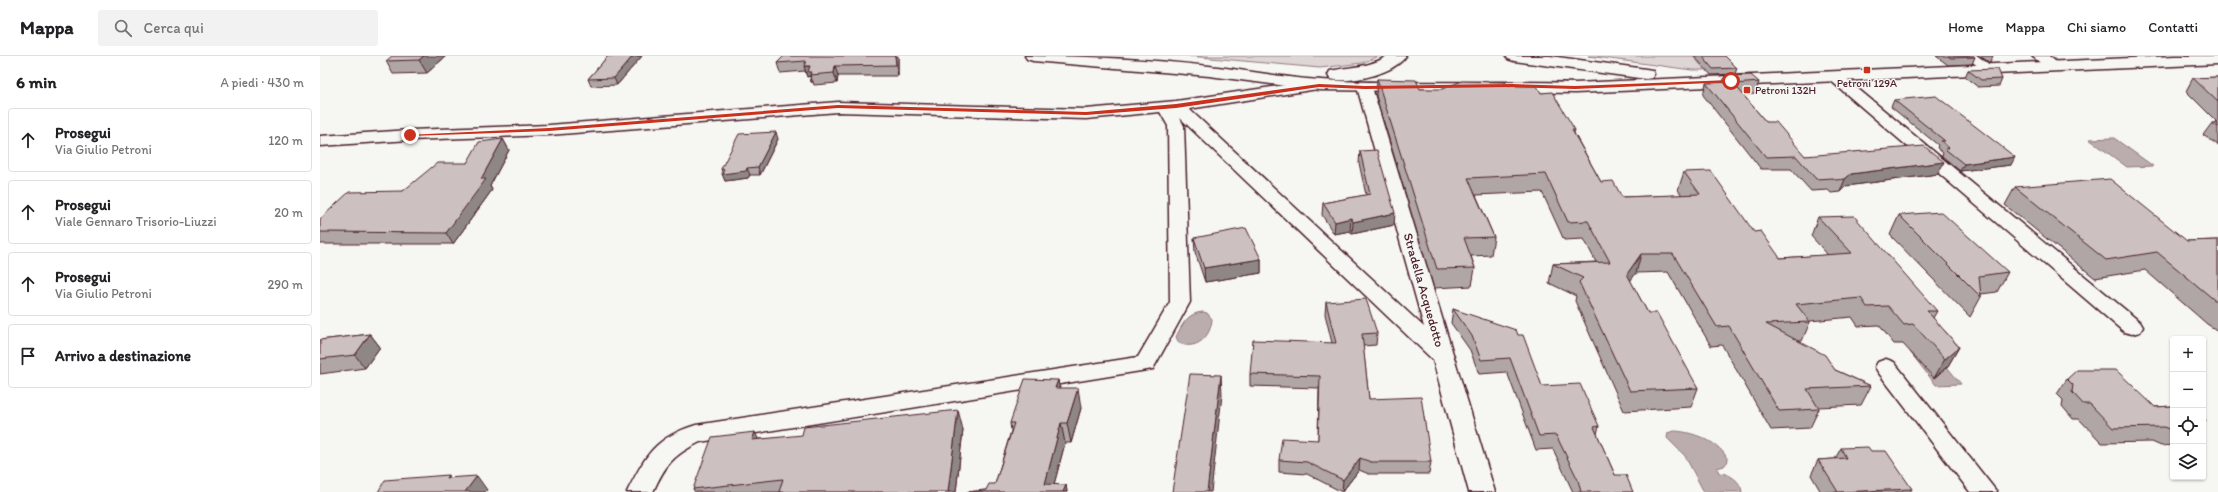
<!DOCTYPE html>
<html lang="it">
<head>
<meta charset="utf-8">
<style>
  :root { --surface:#fff; --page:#f2f2f2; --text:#202124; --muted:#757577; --line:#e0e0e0 }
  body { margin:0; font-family:Itim,sans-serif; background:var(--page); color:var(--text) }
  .controls { position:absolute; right:12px; bottom:12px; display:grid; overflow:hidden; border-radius:4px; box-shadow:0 1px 3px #0004 }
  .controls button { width:36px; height:36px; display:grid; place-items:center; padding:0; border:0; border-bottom:1px solid var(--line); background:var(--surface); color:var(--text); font:20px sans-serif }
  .stop { position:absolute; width:12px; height:12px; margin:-9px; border:3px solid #c8321e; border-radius:50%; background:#fff }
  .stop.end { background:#c8321e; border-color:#fff; box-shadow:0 1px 4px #0008 }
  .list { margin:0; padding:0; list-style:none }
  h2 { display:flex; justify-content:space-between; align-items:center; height:52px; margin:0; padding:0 16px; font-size:17px }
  h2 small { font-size:13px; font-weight:400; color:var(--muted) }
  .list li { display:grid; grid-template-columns:26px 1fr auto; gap:12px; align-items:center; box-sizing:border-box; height:64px; margin:0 8px 8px; padding:0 8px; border:1px solid var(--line); border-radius:4px }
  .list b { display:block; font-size:15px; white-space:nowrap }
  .list p { margin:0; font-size:13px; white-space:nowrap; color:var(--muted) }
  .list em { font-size:13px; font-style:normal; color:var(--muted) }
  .icon { flex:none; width:22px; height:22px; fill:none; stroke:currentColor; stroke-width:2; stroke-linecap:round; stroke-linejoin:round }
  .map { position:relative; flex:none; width:1898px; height:436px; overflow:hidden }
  header { display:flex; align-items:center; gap:24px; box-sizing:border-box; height:56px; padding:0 20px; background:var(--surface); border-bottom:1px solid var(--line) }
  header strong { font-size:19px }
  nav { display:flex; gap:22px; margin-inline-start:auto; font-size:14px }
  .search { width:280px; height:36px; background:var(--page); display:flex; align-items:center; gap:10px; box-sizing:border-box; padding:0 14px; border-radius:4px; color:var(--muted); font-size:15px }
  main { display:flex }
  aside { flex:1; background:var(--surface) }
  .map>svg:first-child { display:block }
</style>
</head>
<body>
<header>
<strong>Mappa</strong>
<div class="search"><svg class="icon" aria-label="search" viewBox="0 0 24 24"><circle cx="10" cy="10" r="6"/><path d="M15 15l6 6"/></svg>Cerca qui</div>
<nav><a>Home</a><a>Mappa</a><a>Chi siamo</a><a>Contatti</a></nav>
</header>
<main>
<aside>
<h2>6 min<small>A piedi · 430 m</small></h2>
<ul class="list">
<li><svg class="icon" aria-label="ahead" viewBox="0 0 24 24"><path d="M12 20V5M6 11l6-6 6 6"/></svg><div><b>Prosegui</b><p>Via Giulio Petroni</p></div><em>120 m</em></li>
<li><svg class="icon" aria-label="ahead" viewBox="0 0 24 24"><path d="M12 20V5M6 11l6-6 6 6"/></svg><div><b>Prosegui</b><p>Viale Gennaro Trisorio-Liuzzi</p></div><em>20 m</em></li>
<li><svg class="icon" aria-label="ahead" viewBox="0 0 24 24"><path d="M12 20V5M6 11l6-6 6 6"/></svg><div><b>Prosegui</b><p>Via Giulio Petroni</p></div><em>290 m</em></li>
<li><svg class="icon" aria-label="arrive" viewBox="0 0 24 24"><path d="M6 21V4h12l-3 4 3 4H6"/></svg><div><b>Arrivo a destinazione</b></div></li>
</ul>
</aside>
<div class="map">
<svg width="1898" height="436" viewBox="0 0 1898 436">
  <rect width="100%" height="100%" fill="#f6f6f2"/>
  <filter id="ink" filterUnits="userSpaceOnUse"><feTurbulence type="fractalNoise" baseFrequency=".025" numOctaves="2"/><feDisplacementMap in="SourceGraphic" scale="8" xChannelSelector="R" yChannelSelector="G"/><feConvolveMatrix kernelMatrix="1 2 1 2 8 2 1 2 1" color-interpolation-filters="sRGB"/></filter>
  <g filter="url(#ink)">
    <path fill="#ddd6d5" stroke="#947a80" d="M869 0H1059L1042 7 1000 12Z
      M1268 0H1373L1385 14H1372Z"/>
    <path fill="#bbadae" stroke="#8e747a" d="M1794 82 1833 110 1807 111 1769 83Z
      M883 256 887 257 892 263C891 281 876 295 859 287L856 281C862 269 867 257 883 256Z
      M1614 295 1641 328 1616 329 1590 296Z
      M1353 375C1371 375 1402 386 1408 405L1404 410 1397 412 1399 417C1409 417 1421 425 1422 436H1384L1365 400 1347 382 1348 377Z"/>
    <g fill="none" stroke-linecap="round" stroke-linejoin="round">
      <defs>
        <path id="lane" d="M1651 0 1670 14"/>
        <path id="street" d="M1712 0H1729L1742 11 1739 14H1729Z
          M1515 16 1520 18 1820 266 1823 271 1820 276 1812 278 1804 276 1510 24 1507 21 1510 18Z
          M999 24 1004 26 1007 29 1004 32 869 53 1104 271 1037 31 1039 28H1051L1175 436H1149L1113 304 860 62 864 70 870 246 833 313 380 386C353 399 345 409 333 436H307C326 399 334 382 376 369L818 301 850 246 848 70 840 56 766 63 518 56 229 79 90 84 0 90V80L90 74 229 69 518 46 766 53 856 45Z
          M1566 303 1574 306 1677 436H1650L1558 316 1555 311 1558 306Z"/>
        <path id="secondary" d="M705 0C767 0 828 3 889 10 926 14 963 22 1001 24 1085 29 1170 24 1255 27L1855 0H1898V8L1255 37 999 34 889 20 713 5 707 3Z
          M1067 0H1086C1074 18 1030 28 1010 23L1008 19 1010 15C1031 10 1049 12 1067 0Z
          M1186 0H1230L1326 13 1332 14 1334 18 1332 22 1326 23 1194 5 1188 3Z"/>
      </defs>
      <use href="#lane" stroke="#4a1f2b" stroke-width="11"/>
      <use href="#street" stroke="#4a1f2b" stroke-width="3"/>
      <use href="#secondary" stroke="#4a1f2b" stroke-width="3"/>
      <use href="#lane" stroke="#f6f6f2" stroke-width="8"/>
      <use href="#street" fill="#f6f6f2" fill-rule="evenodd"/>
      <use href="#secondary" fill="#f6f6f2" fill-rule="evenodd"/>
    </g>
    <path fill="#afa6a5" stroke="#4a1f2b" d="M126 0 107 17 73 18 66 5Z
      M288 0H322L297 29 271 30 268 23Z
      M464 0 578 1V20H518L517 27 494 29 493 26H491L490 20 487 21 485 15 460 17 457 7Z
      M1374 0H1405L1417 12 1415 18 1391 19Z
      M1616 0H1654L1655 1 1652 8 1628 9Z
      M1660 0H1673L1670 7Z
      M1648 14 1682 23 1679 30 1658 31 1645 21Z
      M1405 20 1439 26 1435 38 1423 39 1446 66 1485 100 1618 118 1526 130 1520 136 1511 137 1508 134 1491 135 1471 113H1441L1383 39 1386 27 1403 26Z
      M1898 21V89L1883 79 1892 67H1898L1866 35 1873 22Z
      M1057 23 1100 33 1221 37 1255 74 1254 77 1281 126 1302 141 1362 139 1358 134 1364 116 1434 176 1460 202 1508 199 1491 180 1498 161 1617 255 1613 262 1639 291 1628 310 1614 322 1583 288H1574L1559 269 1538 270 1532 261 1490 265V266L1482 285H1478L1515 314 1551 330 1541 349 1498 351 1499 353 1490 372 1451 374 1402 289 1391 290 1348 216 1316 217 1310 224 1328 257 1378 332 1371 351 1304 355 1255 245 1256 240 1229 227 1233 208 1276 206 1264 183 1244 184 1222 136 1156 139 1174 181 1171 199 1151 200 1155 212 1152 230 1114 232 1056 40Z
      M1574 44 1691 109 1640 115 1622 100 1623 97 1617 92 1618 89 1571 51Z
      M183 83 189 94 170 130 172 134 133 188H0V163L83 135 147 107Z
      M458 83 440 119H430L428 122 405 125 401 113Z
      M1040 95 1074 169 1032 178 1030 175 1014 178 1002 159 1003 147 1046 139 1039 107Z
      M1695 131 1867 185 1898 184V275L1887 268 1825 214 1775 222 1685 149Z
      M1579 159 1688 216 1677 236 1661 238V241L1650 261 1570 179Z
      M874 182 941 203V217L885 226 875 196Z
      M1006 246 1057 277 1056 289 1043 290 1049 343 1111 406 1109 418H1049L1039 414 1022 436 987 418 959 416V404L998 384 999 332 930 330V318L1012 287 1005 258Z
      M1133 253 1198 279 1222 330 1279 370 1277 378 1295 419 1313 436H1253L1233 393 1216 394 1187 316 1159 318 1150 294 1131 267Z
      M50 278 60 291 45 312 0 318V284Z
      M1747 323 1835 351 1853 350V389L1841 390 1832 386 1782 387 1759 363H1753L1742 350 1743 344 1737 338Z
      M738 324 739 332 761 352 751 387H745L734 428 746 429 747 436H647L666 434 675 428 691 375 690 367Z
      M643 374 636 436H375L373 433 438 383Z
      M1521 392 1592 433 1590 436H1501L1491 419 1498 404 1515 403Z"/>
    <path fill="#8f8786" stroke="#4a1f2b" d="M104 0H126L107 17 99 4Z
      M313 0H322L297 29 294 22Z
      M575 0H578V20L576 9Z
      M484 10H490L493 18 490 19 493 26H491L490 20 487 21Z
      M515 10 518 20 517 27 514 17Z
      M456 76 458 83 440 119 438 111Z
      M183 83 189 94 170 130 172 134 133 188 126 177 161 123Z
      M1695 101 1691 109 1640 115 1644 108Z
      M1624 106 1618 118 1526 130 1520 136 1525 123 1531 118Z
      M427 112 430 119 428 122 405 125 402 118Z
      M1075 157 1074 169 1032 178 1033 166Z
      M1031 162 1030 175 1014 178 1015 166Z
      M1321 198 1316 217 1302 237 1307 218Z
      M941 203V217L885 226 884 212Z
      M50 278 60 291 45 312 35 299Z
      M1639 291 1628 310 1614 322 1625 303Z
      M901 319 902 339 891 436H887Z
      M738 324 742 344 735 332Z
      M758 332 761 352 751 387 747 367Z
      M638 354 643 374 636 436H628Z
      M741 367 745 387 732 436 725 428Z
      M435 376 444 396 432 384Z
      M1040 402 1039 414 1022 436 1023 424Z
      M128 419 139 433 126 422Z
      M157 420 167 434 165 436H145Z
      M746 429 747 436H743Z"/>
    <path fill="#ccc1c0" stroke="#4a1f2b" d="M72 0H104L99 4 66 5Z
      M288 0H313L294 22 268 23Z
      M464 0H575L576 9 515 10 514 17 490 19 491 16H488L490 10H484L486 5 457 7Z
      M1382 0H1405L1417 12 1393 13Z
      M1628 0H1654L1655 1 1631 2Z
      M1678 13 1682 23 1661 24 1648 14Z
      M1431 19 1439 26 1414 28 1446 66H1456L1485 100 1604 90 1624 106 1531 118 1525 123 1516 124 1513 122 1496 123 1476 100 1446 101 1386 27 1410 26 1405 20Z
      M1898 21V46L1873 22Z
      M1057 23 1096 24 1100 33H1122L1142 25 1185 26 1188 30H1217L1221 37 1232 36 1255 74H1252L1281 126 1293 125 1302 141 1380 138 1364 116 1391 115 1434 176 1441 175 1460 202 1532 197 1498 161 1534 160 1617 255H1607L1639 291 1625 303 1593 268 1584 269 1568 250 1547 251 1541 242 1476 248 1490 266 1446 268 1505 299 1515 314 1551 330 1487 333 1499 353 1459 355 1409 270 1397 271 1353 198H1321L1307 218 1328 257H1337L1378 332 1310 335 1259 226 1263 222 1233 208 1290 206 1268 165 1248 166 1226 118 1148 122 1174 181 1144 182 1155 212 1117 213Z
      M1616 40 1695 101 1644 108 1625 93 1629 92 1621 85H1625L1574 44Z
      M1892 67H1898V71Z
      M456 76 438 111 427 112 426 115 402 118 404 113H401L419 78Z
      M183 83 161 123H166L126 177 0 176V163L29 136 83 135 117 107H147L159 86Z
      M1057 94 1075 157 1033 166 1031 162 1015 166 1003 147 1050 138 1040 95Z
      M1790 123 1867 185 1898 184V247L1837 196 1786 204 1695 131Z
      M1621 156 1688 216 1659 220 1661 241 1579 159Z
      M926 172 941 203 884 212 874 182Z
      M1046 243 1057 277 1042 278 1049 343 1101 341 1111 406H1051L1040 402 1023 424 987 406 959 404 962 382 998 384 1000 320 930 318 933 284 1016 287 1006 246Z
      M1133 253 1196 274 1198 279H1203L1222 330 1260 328 1279 370 1274 371 1295 419H1306L1313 436H1261L1258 424 1236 379 1219 380 1190 302 1161 304 1152 280Z
      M50 278 35 299 0 303V284Z
      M1757 314H1796L1835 351 1853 350V375L1844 371 1793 372 1770 348H1763L1752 336 1753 329 1747 323Z
      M870 318 901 319 887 436H852Z
      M705 323 738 324 735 332H758L747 367H741L725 428 746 429 743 436H647L666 434 669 428H675L694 367H690Z
      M638 354 628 436H459L463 423 373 433 392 381 435 376 432 384 482 379 484 371Z
      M1883 361 1886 364 1883 368Z
      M1548 391 1551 395H1566L1592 433 1518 436 1498 404 1526 402 1521 392Z
      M128 419 126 422 157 420 145 436H58L65 424Z"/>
  </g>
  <path fill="#c8321e" d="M1411 24 1413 26 1255 33 1192 31 1045 33 999 31 856 52 766 59 518 52 229 75 90 80 87 79 229 72 518 49 766 56 856 48 999 28 1045 30 1192 28 1255 30Z"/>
  <g fill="#c8321e" stroke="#f6f6f2" stroke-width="1.5">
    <rect x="1543" y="10" width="8" height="8" rx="2"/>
    <rect x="1423" y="30" width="8" height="8" rx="2"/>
  </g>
  <g text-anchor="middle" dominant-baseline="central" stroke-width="3" stroke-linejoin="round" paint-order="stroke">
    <g font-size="11" fill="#4a1f2b" stroke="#f6f6f2">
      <text x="1547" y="27">Petroni 129A</text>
      <text x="1435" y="34" text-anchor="start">Petroni 132H</text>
    </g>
    <g font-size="13" fill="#4a1f2b" stroke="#f6f6f2">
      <text transform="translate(1104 234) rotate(74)">Stradella Acquedotto</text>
    </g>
  </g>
</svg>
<div class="controls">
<button>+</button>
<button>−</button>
<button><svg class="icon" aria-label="locate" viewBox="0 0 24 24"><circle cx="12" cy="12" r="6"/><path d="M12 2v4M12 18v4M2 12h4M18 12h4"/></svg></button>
<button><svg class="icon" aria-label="layers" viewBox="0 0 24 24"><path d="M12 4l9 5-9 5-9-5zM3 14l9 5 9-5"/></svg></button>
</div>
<div class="stop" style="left:1411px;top:25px"></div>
<div class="stop end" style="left:90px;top:79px"></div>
</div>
</main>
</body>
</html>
